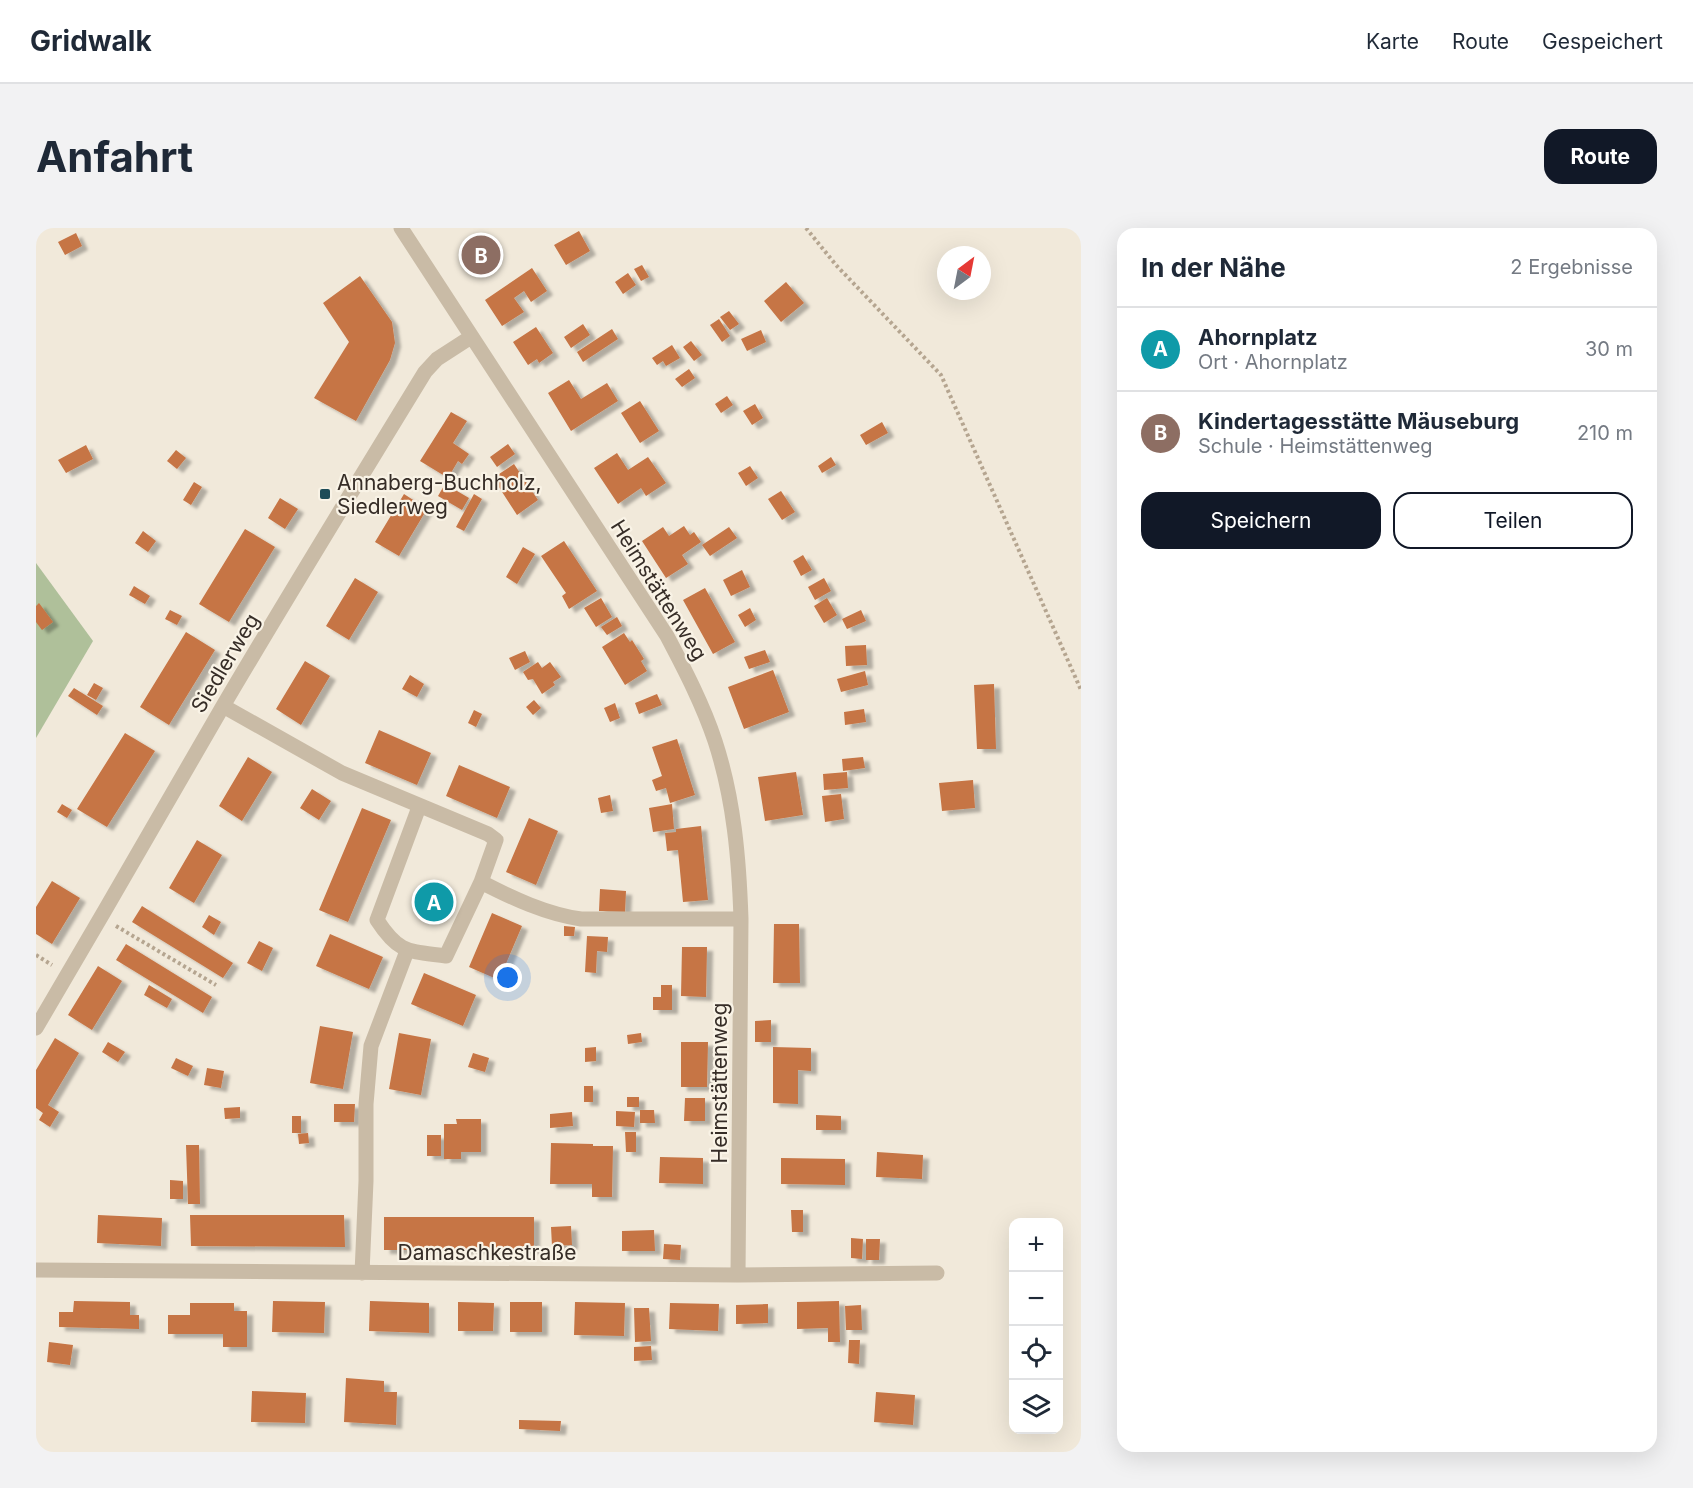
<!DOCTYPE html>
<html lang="de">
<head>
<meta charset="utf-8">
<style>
  :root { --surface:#fff; --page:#f2f2f3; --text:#1f2937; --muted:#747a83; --line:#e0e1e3; --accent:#111827 }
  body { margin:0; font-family:Inter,sans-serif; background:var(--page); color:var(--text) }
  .controls { position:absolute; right:18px; bottom:18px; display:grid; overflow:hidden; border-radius:12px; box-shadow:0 6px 24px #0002 }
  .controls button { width:54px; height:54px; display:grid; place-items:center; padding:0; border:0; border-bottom:2px solid var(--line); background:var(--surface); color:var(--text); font:30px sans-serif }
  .compass { position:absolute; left:901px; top:18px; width:54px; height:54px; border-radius:50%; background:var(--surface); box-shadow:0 6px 24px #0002; rotate:32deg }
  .you { position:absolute; left:472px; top:750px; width:21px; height:21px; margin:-15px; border:4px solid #fff; border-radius:50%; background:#1a73e8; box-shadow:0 0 0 9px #1a73e833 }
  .badge { display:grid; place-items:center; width:39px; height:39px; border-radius:50%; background:var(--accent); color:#fff; font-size:20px; font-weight:700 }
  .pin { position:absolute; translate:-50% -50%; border:3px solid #fff; box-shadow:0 2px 6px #0006 }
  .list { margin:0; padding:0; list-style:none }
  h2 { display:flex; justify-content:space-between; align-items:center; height:78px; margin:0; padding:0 24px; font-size:26px }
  h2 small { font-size:20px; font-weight:400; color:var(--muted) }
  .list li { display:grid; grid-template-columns:39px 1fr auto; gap:18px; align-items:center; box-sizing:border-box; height:84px; padding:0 24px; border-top:2px solid var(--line) }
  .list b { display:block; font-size:22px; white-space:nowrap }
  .list p { margin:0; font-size:20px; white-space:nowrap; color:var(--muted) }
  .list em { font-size:20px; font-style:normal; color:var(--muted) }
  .actions { display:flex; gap:12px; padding:18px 24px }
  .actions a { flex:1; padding:14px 0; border:2px solid var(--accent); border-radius:18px; text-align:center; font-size:21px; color:var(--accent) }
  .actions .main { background:var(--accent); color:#fff }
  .icon { flex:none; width:33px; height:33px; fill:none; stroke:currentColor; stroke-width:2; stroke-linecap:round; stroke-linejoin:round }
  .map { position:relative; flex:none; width:1045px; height:1224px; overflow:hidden; border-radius:18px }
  header { display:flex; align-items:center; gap:36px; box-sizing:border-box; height:84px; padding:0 30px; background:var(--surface); border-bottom:2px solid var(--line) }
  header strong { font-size:28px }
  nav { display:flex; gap:33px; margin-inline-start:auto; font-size:21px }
  .intro { display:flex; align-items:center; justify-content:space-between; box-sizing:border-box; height:144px; padding:0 36px }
  h1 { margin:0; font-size:42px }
  .button { padding:15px 27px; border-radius:18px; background:var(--accent); color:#fff; font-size:21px; font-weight:700 }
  main { display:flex; gap:36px; padding:0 36px }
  aside { flex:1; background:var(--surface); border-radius:18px; box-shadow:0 6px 24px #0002 }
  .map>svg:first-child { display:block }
</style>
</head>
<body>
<header>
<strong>Gridwalk</strong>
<nav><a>Karte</a><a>Route</a><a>Gespeichert</a></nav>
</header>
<div class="intro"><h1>Anfahrt</h1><a class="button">Route</a></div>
<main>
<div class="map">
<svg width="1045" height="1224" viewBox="0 0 1045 1224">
  <defs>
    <filter id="shadow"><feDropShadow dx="6" dy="4" stdDeviation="1.5" flood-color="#0004"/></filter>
  </defs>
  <rect width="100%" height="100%" fill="#f1e9da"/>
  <path fill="#afc09a" d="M0 335 57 413 0 510Z"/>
  <path fill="#c67444" filter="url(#shadow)" d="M543 3 554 23 530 37 518 17Z
    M40 5 46 18 29 27 22 14Z
    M606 37 613 49 605 53 598 41Z
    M496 40 511 63 495 74 488 63 478 70 488 84 466 98 449 72Z
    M592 45 600 57 587 66 579 54Z
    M324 48 356 94 359 115 354 132 320 193 278 170 313 114 287 75Z
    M750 54 768 75 745 94 728 73Z
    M693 83 703 96 694 102 684 89Z
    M683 91 694 108 686 114 674 97Z
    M547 96 554 107 535 120 528 109Z
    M500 99 517 125 503 135 501 131 492 137 477 114Z
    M576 101 582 111 547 134 541 124Z
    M725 102 730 114 711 123 705 111Z
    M655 113 666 127 658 133 647 119Z
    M636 117 644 130 630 138 627 133 621 137 616 130Z
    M653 141 659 150 646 159 639 151Z
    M533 152 545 171 571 155 582 173 535 203 512 165Z
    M691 168 697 177 685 185 679 176Z
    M604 173 623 203 604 215 585 185Z
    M719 176 727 190 716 197 707 183Z
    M415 184 431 193 417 215 433 226 426 236 422 233 412 250 384 233Z
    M846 194 852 205 830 217 824 207Z
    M472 216 479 226 461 239 454 229Z
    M50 217 57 231 30 245 22 232Z
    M140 222 150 230 141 241 131 233Z
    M581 225 592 242 612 229 630 255 610 268 605 260 582 276 558 240Z
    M795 229 800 237 786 245 782 238Z
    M478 236 502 272 481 287 457 250Z
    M714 238 722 250 710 258 702 245Z
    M158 254 166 259 155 277 147 272Z
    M409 256 433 270 426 282 402 268Z
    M745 263 759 284 746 292 732 271Z
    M368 266 391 281 363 328 339 314Z
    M438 266 446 271 428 303 420 299Z
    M244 270 262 281 249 301 232 290Z
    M648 298 654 307 658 304 665 314 646 327 652 336 630 350 606 313 627 299 633 308Z
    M693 299 701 310 674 328 666 317Z
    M209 301 239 319 193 394 163 376Z
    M107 303 120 313 112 324 99 315Z
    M528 313 561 363 533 381 526 368 530 365 505 328Z
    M487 319 499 326 481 356 470 349Z
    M767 327 776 342 765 348 757 333Z
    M706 342 714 359 695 368 687 352Z
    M319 350 342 364 313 412 290 398Z
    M788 350 795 363 779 372 772 359Z
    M98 358 114 368 109 376 93 367Z
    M669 360 699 414 677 426 647 372Z
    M565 370 576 389 560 399 548 380Z
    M791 370 801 387 788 395 778 378Z
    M3 375 17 394 6 402 0 394V378Z
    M714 380 720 392 709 399 702 387Z
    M134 382 146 388 141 397 129 391Z
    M825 382 830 393 811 401 806 391Z
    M581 389 586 398 571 407 565 399Z
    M150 404 179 422 133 497 104 479Z
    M588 405 594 414 596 412 608 431 605 433 611 443 589 457 566 419Z
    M830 417 831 437 810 438 809 418Z
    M729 422 734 434 713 441 708 429Z
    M489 423 494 434 479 442 473 430Z
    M269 433 294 448 265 497 240 481Z
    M502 434 506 440 514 434 525 449 517 454 519 457 506 466 497 451 492 452 487 444Z
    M737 442 753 484 708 501 692 459Z
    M829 443 832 457 805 464 801 451Z
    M374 447 388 456 381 469 366 461Z
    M58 455 67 460 60 472 51 467Z
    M958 456 960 521H941L938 457Z
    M38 460 67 478 61 487 32 468Z
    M621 466 626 477 603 486 599 475Z
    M498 472 505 480 497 487 490 479Z
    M579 475 584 490 574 494 568 480Z
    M828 481 830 494 809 497 808 484Z
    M438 482 446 486 440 499 432 495Z
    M343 502 395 525 381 557 329 535Z
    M89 505 119 523 71 599 41 581Z
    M641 511 659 567 634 575 630 560 620 563 616 552 626 548 616 519Z
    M212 529 236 544 206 593 183 578Z
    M827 529 829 540 807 543 806 531Z
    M423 537 474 559 461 590 410 568Z
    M760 544 767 587 729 593 722 549Z
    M811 544 812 560 788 562 787 546Z
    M937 552 939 580 906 583 903 555Z
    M276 561 295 573 283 592 264 580Z
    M805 566 808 591 789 594 786 568Z
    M574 567 577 583 565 585 562 570Z
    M26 576 36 582 31 590 21 584Z
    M636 576 638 601 617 604 613 580Z
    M326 580 355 592 312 694 283 682Z
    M493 590 522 603 500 657 470 644Z
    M665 598 672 672 647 674 642 622 631 623 629 605 640 604V601Z
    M161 612 186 627 158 675 133 660Z
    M16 653 44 670 16 716 0 706V679Z
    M564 661 590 663 589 684 563 683Z
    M106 678 197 735 187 750 96 694Z
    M456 685 486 698 463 752 433 739Z
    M173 687 185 694 178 707 166 699Z
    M738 696H763L764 755H737Z
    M528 698 539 699 538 708H528Z
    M294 706 347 729 333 761 280 738Z
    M551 708 572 709 571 724 561 723 560 745 549 744Z
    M223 713 237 720 226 743 211 735Z
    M90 716 176 769 167 785 80 732Z
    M646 719H671L670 769 645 768Z
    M62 738 86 753 56 802 32 787Z
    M388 745 440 767 427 798 375 776Z
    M113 757 136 771 131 780 108 767Z
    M625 757H636V782H617V769H625Z
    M735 792V814H719V793Z
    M284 798 317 804 307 861 274 855Z
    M363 805 395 811 385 867 353 861Z
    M605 805 606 814 592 816 591 807Z
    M19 810 43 825 12 877 23 884 14 899 3 892 7 885 0 880V842Z
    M72 814 89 824 82 834 66 824Z
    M645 814H672L671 859H645Z
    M560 819V833L549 834V820Z
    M737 819 775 820V843L762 842V876L737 875Z
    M437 825 453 830 449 844 432 839Z
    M140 830 157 838 152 848 135 840Z
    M171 840 188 843 185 860 168 857Z
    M548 858H557V874H548Z
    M591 869H603V879H591Z
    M649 870H669V893H648Z
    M298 876H319L318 894H298Z
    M204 879V890L189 891 188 880Z
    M604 882H618L619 895H604Z
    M580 883 599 884 598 899 580 898Z
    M536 884 537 898 514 900V886Z
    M780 887 805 888V902H780Z
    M256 888H265V905H256Z
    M420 891H445V924H425V931H408V896H421Z
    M589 904H600V924H590Z
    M272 905 273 915 263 916 262 906Z
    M391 907H405V928H391Z
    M515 915 557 916V918H577L576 969H556V956H514Z
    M150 917H163L164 976H152Z
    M841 924 887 927 886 951 840 949Z
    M624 929 667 930V956L623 955Z
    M745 930 809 931V957L745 956Z
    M134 952 147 953V971H134Z
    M755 982H767V1004H756Z
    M62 987 126 990 125 1018 61 1015Z
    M154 987H308L309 1019 155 1018Z
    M348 989H498V1022H348Z
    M535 998 536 1017 516 1018 515 999Z
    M618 1002 619 1023H586V1003Z
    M815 1010 827 1011 826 1031 815 1030Z
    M830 1011H844L843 1032H830Z
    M628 1016 645 1017 644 1032 627 1031Z
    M38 1073 94 1074V1087H103V1101L23 1099V1084H37Z
    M237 1073 289 1074 288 1105 236 1104Z
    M334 1073 393 1075V1105L333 1103Z
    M803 1073 804 1114H792V1100L761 1101V1074Z
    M422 1074 458 1075 457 1103H422Z
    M474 1074H506V1104H474Z
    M539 1074 589 1075 588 1108 538 1107Z
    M154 1075H198V1083H211V1119H187V1106H132V1087H154Z
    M634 1075 683 1076 682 1103 633 1101Z
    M732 1076V1095L700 1096V1077Z
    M825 1077 826 1102H810L809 1078Z
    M598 1080H613L615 1113 599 1114Z
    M813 1112H824L823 1136 812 1135Z
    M13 1114 37 1117 34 1137 11 1134Z
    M615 1118 616 1132 598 1133V1119Z
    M310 1150 348 1153V1164H361L360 1197 308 1194Z
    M216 1163 270 1165 269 1195 215 1194Z
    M840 1164 879 1167 877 1197 838 1194Z
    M483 1192 525 1193 524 1203 483 1201Z"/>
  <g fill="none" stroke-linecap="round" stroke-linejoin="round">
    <path stroke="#b5a590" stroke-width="4" stroke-dasharray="3 3" stroke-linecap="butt" d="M770 0 800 37 905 147 1045 462
      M80 698 180 757
      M0 727 16 737"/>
    <path stroke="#c9bba6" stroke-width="15" d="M365 0 631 408C649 442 667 477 679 513 698 571 703 631 705 691L702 1047
      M187 478 306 545 452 606 460 612 445 654C476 670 510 686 545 691H705
      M383 579 341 692C363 726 373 723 410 728L445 654
      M0 800C63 693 125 586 187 478 253 366 321 255 389 144L401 131 435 109
      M0 1042 702 1047 901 1045
      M326 1045 330 953V876L335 818 371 723"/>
  </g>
  <rect fill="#1d4c57" stroke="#f9f3e6" stroke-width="2" x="283" y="260" width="12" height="12" rx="3"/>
  <g text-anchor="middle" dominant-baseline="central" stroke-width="4.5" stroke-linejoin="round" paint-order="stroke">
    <g font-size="21" fill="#362d27" stroke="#f9f3e6" text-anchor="start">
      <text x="301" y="254">Annaberg-Buchholz,<tspan x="301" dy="24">Siedlerweg</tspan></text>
    </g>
    <g font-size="21" fill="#362d27" stroke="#f9f3e6">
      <text transform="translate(623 362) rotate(58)">Heimstättenweg</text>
      <text transform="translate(189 435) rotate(-59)">Siedlerweg</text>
      <text transform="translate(683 855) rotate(-90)">Heimstättenweg</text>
      <text x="451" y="1024">Damaschkestraße</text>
    </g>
  </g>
</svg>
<div class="controls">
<button>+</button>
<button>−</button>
<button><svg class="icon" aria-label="locate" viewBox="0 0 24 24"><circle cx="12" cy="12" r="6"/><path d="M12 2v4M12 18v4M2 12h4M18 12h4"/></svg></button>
<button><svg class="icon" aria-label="layers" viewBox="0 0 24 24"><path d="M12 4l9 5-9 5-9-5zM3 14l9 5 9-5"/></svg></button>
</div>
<svg class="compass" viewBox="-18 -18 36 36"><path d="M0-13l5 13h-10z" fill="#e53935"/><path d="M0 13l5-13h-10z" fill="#747a83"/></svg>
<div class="you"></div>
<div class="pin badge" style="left:398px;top:674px;background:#0f9aa8">A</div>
<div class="pin badge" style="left:445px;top:27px;background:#8d6e63">B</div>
</div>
<aside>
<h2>In der Nähe<small>2 Ergebnisse</small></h2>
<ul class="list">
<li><span class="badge" style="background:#0f9aa8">A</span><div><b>Ahornplatz</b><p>Ort · Ahornplatz</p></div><em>30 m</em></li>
<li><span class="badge" style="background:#8d6e63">B</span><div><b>Kindertagesstätte Mäuseburg</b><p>Schule · Heimstättenweg</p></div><em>210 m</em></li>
</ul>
<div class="actions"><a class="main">Speichern</a><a>Teilen</a></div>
</aside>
</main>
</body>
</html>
